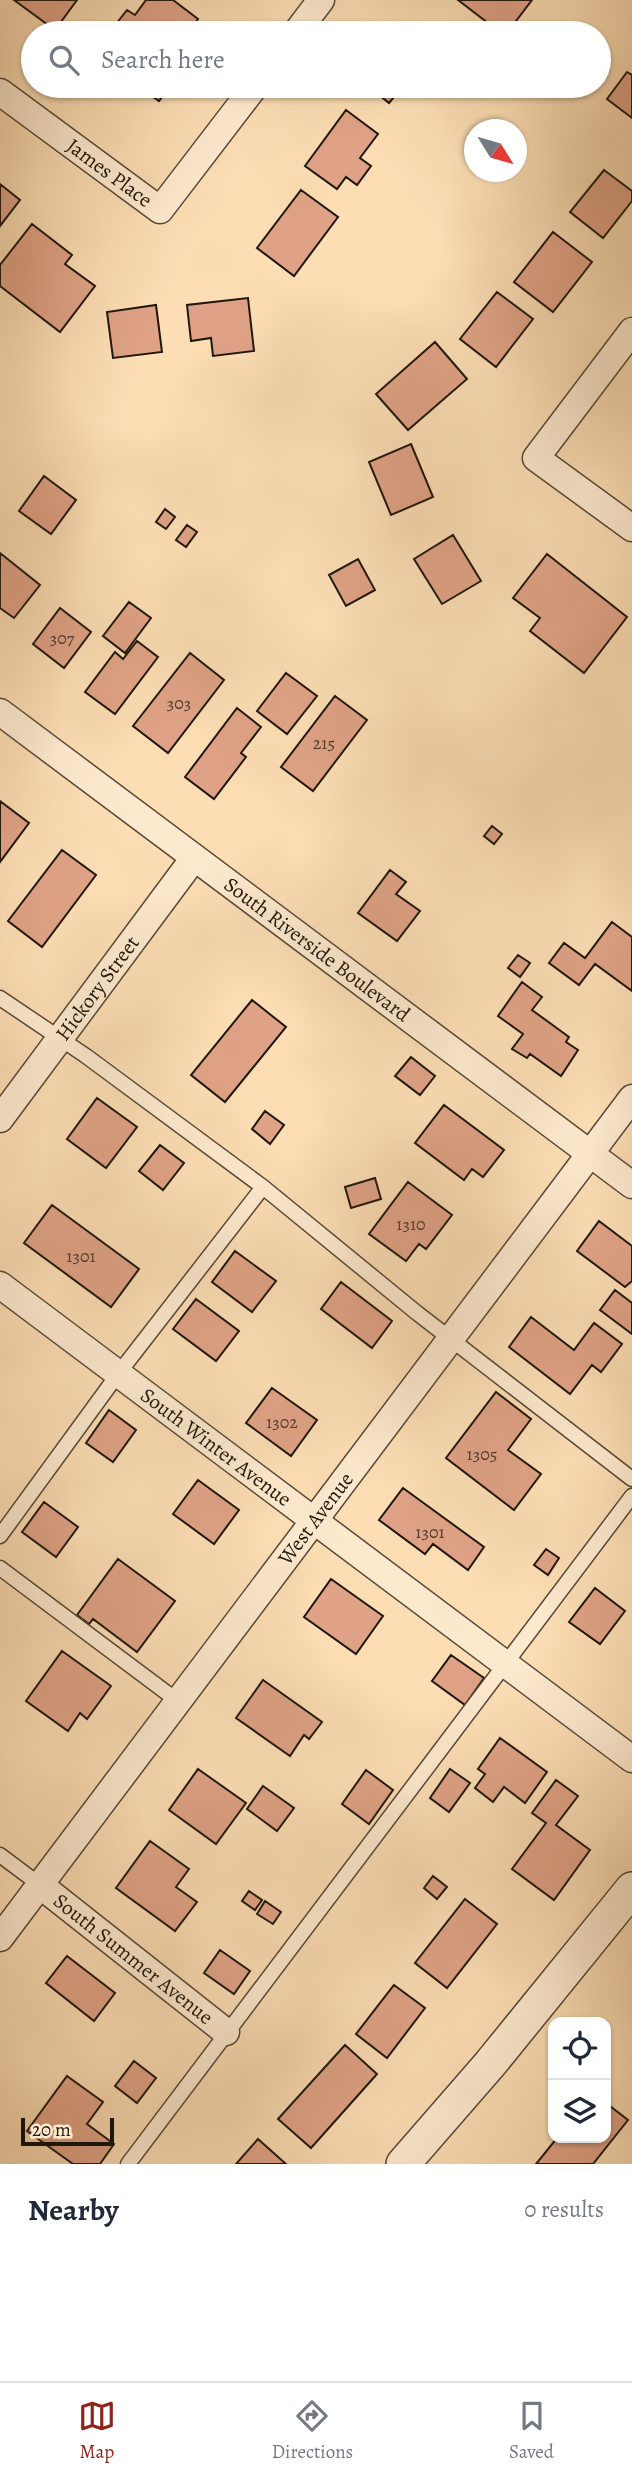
<!DOCTYPE html>
<html lang="en">
<head>
<meta charset="utf-8">
<style>
  :root { --surface:#fff; --page:#f6f6f7; --text:#1f2937; --muted:#747a83; --line:#e0e1e3; --accent:#8f2418 }
  body { margin:0; font-family:Alegreya,serif; background:var(--page); color:var(--text) }
  .controls { position:absolute; right:21px; bottom:21px; display:grid; overflow:hidden; border-radius:14px; box-shadow:0 2px 5px #0004 }
  .controls button { width:63px; height:63px; display:grid; place-items:center; padding:0; border:0; border-bottom:2px solid var(--line); background:var(--surface); color:var(--text); font:35px sans-serif }
  .compass { position:absolute; left:464px; top:119px; width:63px; height:63px; border-radius:50%; background:var(--surface); box-shadow:0 2px 5px #0004; rotate:127deg }
  .scale { position:absolute; left:21px; bottom:18px; width:93px; box-sizing:border-box; padding-left:7px; border:4px solid #1f170c; border-top:0; font-size:19px; line-height:24px; white-space:nowrap; color:#1f170c; -webkit-text-stroke:5px #fde9ce; paint-order:stroke }
  .list { margin:0; padding:0; list-style:none }
  h2 { display:flex; justify-content:space-between; align-items:center; height:91px; margin:0; padding:0 28px; font-size:30px }
  h2 small { font-size:23px; font-weight:400; color:var(--muted) }
  .icon { flex:none; width:38px; height:38px; fill:none; stroke:currentColor; stroke-width:2; stroke-linecap:round; stroke-linejoin:round }
  .map { position:relative; flex:none; width:632px; height:2164px; overflow:hidden }
  .search { position:absolute; background:var(--surface); box-shadow:0 2px 5px #0004; left:21px; right:21px; top:21px; height:77px; display:flex; align-items:center; gap:18px; box-sizing:border-box; padding:0 24px; border-radius:38px; color:var(--muted); font-size:26px }
  .sheet { height:217px; background:var(--surface) }
  nav { display:flex; justify-content:space-around; align-items:center; box-sizing:border-box; height:98px; border-top:2px solid var(--line); background:var(--surface); font-size:19px; color:var(--muted) }
  nav a { display:grid; justify-items:center; gap:4px }
  nav .on { color:var(--accent) }
  .map>svg:first-child { display:block }
</style>
</head>
<body>
<div class="map">
<svg width="632" height="2164" viewBox="0 0 632 2164">
  <rect width="100%" height="100%" fill="#fcddb4"/>
  <filter id="stains"><feTurbulence type="fractalNoise" baseFrequency=".00286" numOctaves="4"/><feColorMatrix values="0 0 0 0 .2 0 0 0 0 .09 0 0 0 0 .02 0 0 0 .5 -.17"/></filter>
  <radialGradient id="worn" r=".72"><stop offset=".6" stop-color="#630" stop-opacity="0"/><stop offset="1" stop-color="#630" stop-opacity=".3"/></radialGradient>
  <path fill="#dfa286" stroke="#1f170c" stroke-width="2" d="M14 0H77L55 30Z
    M146 0H173L198 19 188 33H109L127 10 135 15Z
    M458 0H532L507 33H501Z
    M627 72 632 75V118L607 99Z
    M138 86H170L159 101Z
    M368 86H403L389 103Z
    M346 110 378 134 360 158 371 166 357 185 346 177 337 189 305 166Z
    M604 170 632 191V201L603 238 570 212Z
    M0 184 20 200 0 226Z
    M301 190 338 217 294 276 257 248Z
    M32 224 72 255 65 264 95 286 60 332 0 286V265Z
    M553 232 592 262 553 312 514 282Z
    M497 292 533 319 496 367 460 339Z
    M248 298 254 351 213 356 211 338 191 341 187 305Z
    M156 305 162 352 113 358 107 312Z
    M435 342 467 379 408 430 376 394Z
    M411 444 433 497 391 515 369 462Z
    M44 476 76 500 51 534 19 511Z
    M165 509 175 517 166 529 156 522Z
    M187 525 197 532 186 547 176 540Z
    M453 535 481 581 442 604 414 559Z
    M0 553 40 585 14 618 0 608Z
    M547 554 627 617 584 673 530 631 540 618 513 598Z
    M358 559 375 590 346 606 329 575Z
    M129 602 151 618 125 653 103 636Z
    M60 608 91 632 64 668 33 644Z
    M137 641 158 657 115 714 85 692 115 652 123 659Z
    M190 653 224 680 168 753 133 726Z
    M286 673 317 696 287 734 257 711Z
    M335 696 367 720 313 791 281 767Z
    M237 708 261 727 241 753 246 757 214 799 185 777Z
    M0 801 29 823 0 862Z
    M492 826 502 834 494 844 484 836Z
    M62 850 96 875 42 947 8 921Z
    M390 870 406 882 396 894 420 911 397 941 358 913Z
    M612 922 632 937V991L595 964 579 985 549 963 564 943 585 958Z
    M518 955 530 963 520 977 508 968Z
    M522 982 542 997 532 1010 569 1037 566 1042 578 1050 561 1076 530 1054 527 1058 512 1049 523 1034 498 1016Z
    M252 1000 286 1027 225 1102 191 1075Z
    M411 1057 435 1076 420 1095 395 1076Z
    M97 1098 137 1127 106 1168 67 1139Z
    M444 1105 504 1150 483 1177 472 1169 464 1180 415 1143Z
    M265 1111 284 1125 270 1144 252 1129Z
    M160 1145 184 1163 163 1190 139 1171Z
    M375 1178 381 1199 351 1208 345 1187Z
    M408 1182 452 1215 426 1249 419 1244 406 1261 369 1234Z
    M52 1205 139 1269 111 1307 24 1243Z
    M599 1221 632 1246V1281L625 1287 577 1251Z
    M235 1251 276 1281 252 1312 212 1282Z
    M341 1282 392 1321 372 1348 321 1309Z
    M615 1290 632 1303V1334L600 1310Z
    M196 1299 239 1331 216 1361 173 1329Z
    M531 1317 574 1350 594 1323 622 1344 601 1372 592 1365 570 1394 509 1347Z
    M272 1388 317 1420 291 1456 246 1423Z
    M496 1392 531 1419 508 1450 541 1474 514 1510 446 1458Z
    M109 1410 136 1430 113 1462 86 1443Z
    M198 1480 239 1510 214 1544 173 1514Z
    M403 1488 484 1547 468 1570 433 1544 425 1554 379 1520Z
    M44 1502 78 1527 56 1557 22 1532Z
    M546 1549 559 1558 548 1575 534 1565Z
    M118 1559 175 1601 137 1652 93 1619 89 1624 77 1615Z
    M331 1579 383 1616 356 1654 304 1617Z
    M595 1588 625 1611 600 1644 569 1622Z
    M62 1651 111 1686 87 1719 80 1713 68 1731 26 1701Z
    M451 1655 484 1678 465 1705 432 1681Z
    M263 1680 322 1722 309 1739 304 1735 290 1756 236 1718Z
    M500 1738 547 1772 525 1803 504 1787 493 1802 475 1788 485 1774 478 1769Z
    M198 1769 246 1803 216 1844 169 1810Z
    M450 1769 470 1783 449 1812 430 1798Z
    M366 1770 393 1790 369 1824 342 1804Z
    M556 1780 578 1796 556 1825 590 1850 554 1900 512 1869 546 1823 532 1813Z
    M263 1786 294 1808 277 1831 247 1809Z
    M150 1841 189 1869 176 1887 197 1902 175 1931 116 1888Z
    M433 1876 447 1887 437 1899 424 1888Z
    M249 1891 262 1900 255 1910 242 1901Z
    M465 1899 497 1924 447 1988 415 1963Z
    M265 1901 281 1912 273 1924 257 1914Z
    M220 1950 250 1971 234 1994 204 1973Z
    M67 1956 115 1993 94 2021 46 1983Z
    M394 1985 425 2008 387 2058 356 2034Z
    M345 2045 377 2074 311 2148 278 2119Z
    M134 2061 156 2078 137 2103 115 2086Z
    M67 2076 103 2102 87 2124 114 2144 100 2164H73L27 2131Z
    M606 2103 628 2120 593 2164H536L557 2138H606Z
    M258 2139 286 2164H236Z"/>
  <g fill="none" stroke-linecap="round" stroke-linejoin="round">
    <defs>
      <path id="service" d="M0 998 86 1056 263 1187 417 1313 632 1479
        M0 1536 118 1374 263 1187
        M0 1568 179 1702
        M0 1855 40 1885
        M128 2164 632 1496"/>
      <g id="minor">
        <path d="M296 33 321 0"/>
        <path id="s1" d="M0 92 160 210 255 86"/>
        <path d="M632 331 536 458 632 528"/>
        <path id="s2" d="M0 712 632 1185"/>
        <path id="s3" d="M0 1119 194 858"/>
        <path id="s4" d="M0 1285 632 1759"/>
        <path id="s5" d="M40 1885 226 2032"/>
        <path id="s6" d="M0 1938 632 1098"/>
      </g>
      <path id="tertiary" d="M403 2164 490 2064 632 1889"/>
    </defs>
    <use href="#service" stroke="#564836" stroke-width="17"/>
    <use href="#minor" stroke="#564836" stroke-width="29"/>
    <use href="#tertiary" stroke="#564836" stroke-width="36"/>
    <use href="#service" stroke="#fde9ce" stroke-width="14"/>
    <use href="#minor" stroke="#fde9ce" stroke-width="26"/>
    <use href="#tertiary" stroke="#fde9ce" stroke-width="33"/>
  </g>
  <g text-anchor="middle" dominant-baseline="central" stroke-width="6" stroke-linejoin="round" paint-order="stroke">
    <g font-size="18" fill="#4f3a2a">
      <text x="62" y="638">307</text>
      <text x="179" y="703">303</text>
      <text x="324" y="743">215</text>
      <text x="411" y="1224">1310</text>
      <text x="81" y="1256">1301</text>
      <text x="282" y="1422">1302</text>
      <text x="482" y="1454">1305</text>
      <text x="430" y="1532">1301</text>
    </g>
    <g font-size="21" fill="#1f170c" stroke="#fde9ce">
      <text stroke="none"><textPath href="#s1" startOffset="136">James Place</textPath></text>
      <text stroke="none"><textPath href="#s2" startOffset="396">South Riverside Boulevard</textPath></text>
      <text stroke="none"><textPath href="#s3" startOffset="163">Hickory Street</textPath></text>
      <text stroke="none"><textPath href="#s4" startOffset="270">South Winter Avenue</textPath></text>
      <text stroke="none"><textPath href="#s6" startOffset="525">West Avenue</textPath></text>
      <text stroke="none"><textPath href="#s5" startOffset="119">South Summer Avenue</textPath></text>
    </g>
  </g>
  <rect width="100%" height="100%" filter="url(#stains)"/>
  <rect width="100%" height="100%" fill="url(#worn)"/>
</svg>
<div class="controls">
<button><svg class="icon" aria-label="locate" viewBox="0 0 24 24"><circle cx="12" cy="12" r="6"/><path d="M12 2v4M12 18v4M2 12h4M18 12h4"/></svg></button>
<button><svg class="icon" aria-label="layers" viewBox="0 0 24 24"><path d="M12 4l9 5-9 5-9-5zM3 14l9 5 9-5"/></svg></button>
</div>
<svg class="compass" viewBox="-18 -18 36 36"><path d="M0-13l5 13h-10z" fill="#e53935"/><path d="M0 13l5-13h-10z" fill="#747a83"/></svg>
<div class="scale">20 m</div>
<div class="search"><svg class="icon" aria-label="search" viewBox="0 0 24 24"><circle cx="10" cy="10" r="6"/><path d="M15 15l6 6"/></svg>Search here</div>
</div>
<section class="sheet">
<h2>Nearby<small>0 results</small></h2>
<ul class="list">
</ul>
</section>
<nav>
<a class="on"><svg class="icon" aria-label="map" viewBox="0 0 24 24"><path d="M3 6l6-2 6 2 6-2v14l-6 2-6-2-6 2zM9 4v14M15 6v14"/></svg>Map</a>
<a><svg class="icon" aria-label="directions" viewBox="0 0 24 24"><path d="M12 3l9 9-9 9-9-9zM9 14v-3h6M13 9l2 2-2 2"/></svg>Directions</a>
<a><svg class="icon" aria-label="saved" viewBox="0 0 24 24"><path d="M7 4h10v16l-5-4-5 4z"/></svg>Saved</a>
</nav>
</body>
</html>
